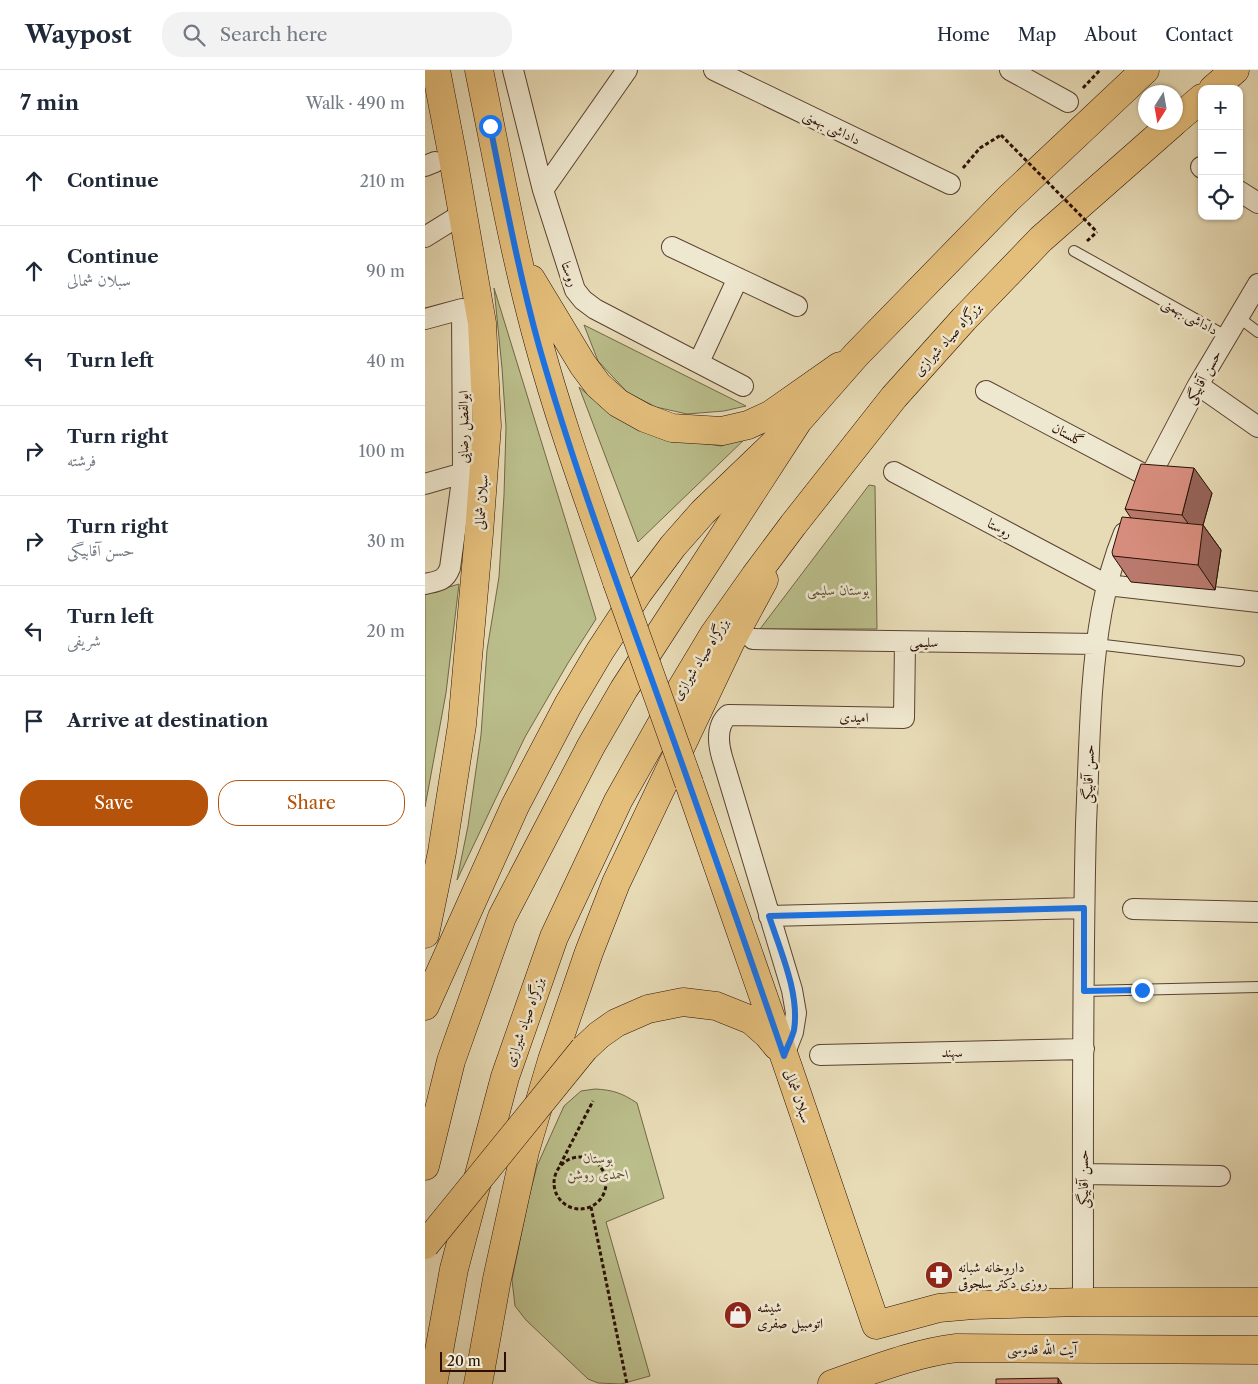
<!DOCTYPE html>
<html lang="en">
<head>
<meta charset="utf-8">
<style>
  :root { --surface:#fff; --page:#f2f2f3; --text:#1f2937; --muted:#747a83; --line:#e0e1e3; --accent:#b45309 }
  body { margin:0; font-family:"Libre Caslon Text",Amiri,serif; background:var(--page); color:var(--text) }
  .controls { position:absolute; right:15px; top:15px; display:grid; overflow:hidden; border-radius:10px; box-shadow:0 1px 4px #0004 }
  .controls button { width:45px; height:45px; display:grid; place-items:center; padding:0; border:0; border-bottom:1px solid var(--line); background:var(--surface); color:var(--text); font:25px sans-serif }
  .compass { position:absolute; left:713px; top:15px; width:45px; height:45px; border-radius:50%; background:var(--surface); box-shadow:0 1px 4px #0004; rotate:191deg }
  .scale { position:absolute; left:15px; bottom:12px; width:66px; box-sizing:border-box; padding-left:5px; border:2px solid #2b0f04; border-top:0; font-size:14px; line-height:18px; white-space:nowrap; color:#2b0f04; -webkit-text-stroke:4px #efe8d0; paint-order:stroke }
  .stop { position:absolute; width:15px; height:15px; margin:-11px; border:4px solid #1a73e8; border-radius:50%; background:#fff }
  .stop.end { background:#1a73e8; border-color:#fff; box-shadow:0 1px 5px #0008 }
  .list { margin:0; padding:0; list-style:none }
  h2 { display:flex; justify-content:space-between; align-items:center; height:65px; margin:0; padding:0 20px; font-size:21px }
  h2 small { font-size:16px; font-weight:400; color:var(--muted) }
  .list li { display:grid; grid-template-columns:32px 1fr auto; gap:15px; align-items:center; box-sizing:border-box; height:90px; padding:0 20px; border-top:1px solid var(--line) }
  .list b { display:block; font-size:19px; white-space:nowrap }
  .list p { margin:0; font-size:16px; white-space:nowrap; color:var(--muted) }
  .list em { font-size:16px; font-style:normal; color:var(--muted) }
  .actions { display:flex; gap:10px; padding:15px 20px }
  .actions a { flex:1; padding:11px 0; border:1px solid var(--accent); border-radius:20px; text-align:center; font-size:18px; color:var(--accent) }
  .actions .main { background:var(--accent); color:#fff }
  .icon { flex:none; width:28px; height:28px; fill:none; stroke:currentColor; stroke-width:2; stroke-linecap:round; stroke-linejoin:round }
  .map { position:relative; flex:none; width:833px; height:1314px; overflow:hidden }
  header { display:flex; align-items:center; gap:30px; box-sizing:border-box; height:70px; padding:0 25px; background:var(--surface); border-bottom:1px solid var(--line) }
  header strong { font-size:24px }
  nav { display:flex; gap:28px; margin-inline-start:auto; font-size:18px }
  .search { width:350px; height:45px; background:var(--page); display:flex; align-items:center; gap:12px; box-sizing:border-box; padding:0 18px; border-radius:20px; color:var(--muted); font-size:19px }
  main { display:flex }
  aside { flex:1; background:var(--surface) }
  .map>svg:first-child { display:block }
</style>
</head>
<body>
<header>
<strong>Waypost</strong>
<div class="search"><svg class="icon" aria-label="search" viewBox="0 0 24 24"><circle cx="10" cy="10" r="6"/><path d="M15 15l6 6"/></svg>Search here</div>
<nav><a>Home</a><a>Map</a><a>About</a><a>Contact</a></nav>
</header>
<main>
<aside>
<h2>7 min<small>Walk · 490 m</small></h2>
<ul class="list">
<li><svg class="icon" aria-label="ahead" viewBox="0 0 24 24"><path d="M12 20V5M6 11l6-6 6 6"/></svg><div><b>Continue</b></div><em>210 m</em></li>
<li><svg class="icon" aria-label="ahead" viewBox="0 0 24 24"><path d="M12 20V5M6 11l6-6 6 6"/></svg><div><b>Continue</b><p>سبلان شمالی</p></div><em>90 m</em></li>
<li><svg class="icon" aria-label="left" viewBox="0 0 24 24"><path d="M17 20v-9H6M10 6l-5 5 5 5"/></svg><div><b>Turn left</b></div><em>40 m</em></li>
<li><svg class="icon" aria-label="right" viewBox="0 0 24 24"><path d="M7 20v-9h11M14 6l5 5-5 5"/></svg><div><b>Turn right</b><p>فرشته</p></div><em>100 m</em></li>
<li><svg class="icon" aria-label="right" viewBox="0 0 24 24"><path d="M7 20v-9h11M14 6l5 5-5 5"/></svg><div><b>Turn right</b><p>حسن آقابیگی</p></div><em>30 m</em></li>
<li><svg class="icon" aria-label="left" viewBox="0 0 24 24"><path d="M17 20v-9H6M10 6l-5 5 5 5"/></svg><div><b>Turn left</b><p>شریفی</p></div><em>20 m</em></li>
<li><svg class="icon" aria-label="arrive" viewBox="0 0 24 24"><path d="M6 21V4h12l-3 4 3 4H6"/></svg><div><b>Arrive at destination</b></div></li>
</ul>
<div class="actions"><a class="main">Save</a><a>Share</a></div>
</aside>
<div class="map">
<svg width="833" height="1314" viewBox="0 0 833 1314">
  <rect width="100%" height="100%" fill="#e7dbb6"/>
  <filter id="stains"><feTurbulence type="fractalNoise" baseFrequency=".004" numOctaves="4"/><feColorMatrix values="0 0 0 0 .2 0 0 0 0 .09 0 0 0 0 .02 0 0 0 .5 -.17"/></filter>
  <radialGradient id="worn" r=".72"><stop offset=".6" stop-color="#630" stop-opacity="0"/><stop offset="1" stop-color="#630" stop-opacity=".3"/></radialGradient>
  <path fill="#babe8b" stroke="#726648" d="M69 218 171 549 143 593 100 667 32 810 43 756 56 665 62 580 74 507 79 425 81 357 77 298Z
    M159 255 321 336 299 341 262 344 231 337 203 323 173 291Z
    M154 317 175 335 261 371 296 376 324 365 213 472Z
    M444 415 450 416 452 559H335Z
    M34 514 21 623 0 737V524Z
    M170 1019C188 1020 197 1023 212 1033L239 1128 181 1152 225 1306 196 1314 173 1313 163 1309 101 1250 90 1236 87 1210 103 1131 112 1096 139 1036 156 1021Z"/>
  <g fill="none" stroke-linecap="round" stroke-linejoin="round">
    <defs>
      <path id="service" d="M649 181 801 266
        M813 247 833 262
        M671 574 814 591
        M659 921 833 917"/>
      <path id="minor" d="M88 0 118 120 150 220 158 230 170 239 318 316
        M289 0 525 114
        M585 0 643 32
        M0 96 10 92
        M776 97 777 98
        M118 120 202 0
        M814 121 833 133
        M0 167 37 144
        M247 177 372 236
        M0 249 37 239 38 403 25 498C20 511 13 511 0 514
        M274 292 313 208
        M773 315 833 357
        M561 321 724 407
        M469 402 682 515 833 532
        M0 414 38 403
        M719 418 773 315 833 214
        M328 569 671 574
        M708 839 833 842
        M344 846 659 838
        M359 985 368 962 371 943 367 920 297 687C293 673 291 656 303 645L479 648 480 572
        M395 985 659 979
        M658 1104 795 1106
        M658 1232C658 1073 657 913 661 754 663 710 664 666 667 622 671 568 678 514 699 463"/>
      <path id="primary" d="M54 0C73 92 89 184 114 274 136 355 165 433 192 512
        M106 209 158 295 173 315 193 333 220 348 247 358 297 361 323 355 345 345 415 296
        M264 713 363 997 451 1255 514 1238 548 1235 658 1232H833
        M0 864 17 782 37 655 54 463 62 356 57 253 28 88 11 0
        M0 936 90 736 143 635 175 581 213 523 248 476 278 442 356 367
        M159 979 174 965 191 953 223 939 258 932 291 936 326 950 343 965 352 976
        M53 1314 72 1209 100 1081 127 990 164 882 191 813 306 571 339 510
        M407 1314C448 1300 489 1283 532 1278L833 1280"/>
      <path id="trunk" d="M788 19 810 0
        M750 51 777 28
        M0 1096 26 991 77 847 166 676 199 619 373 351 431 285 583 129 720 0
        M8 1314 29 1199 80 1007 129 867 193 731 256 619 289 564 330 506 368 455 469 327 539 249 616 169 749 52"/>
    </defs>
    <use href="#service" stroke="#5a4230" stroke-width="12"/>
    <use href="#minor" stroke="#5a4230" stroke-width="22"/>
    <use href="#primary" stroke="#2b0f04" stroke-width="29"/>
    <use href="#trunk" stroke="#2b0f04" stroke-width="29"/>
    <path stroke="#2b0f04" stroke-width="3" stroke-dasharray="4 2.5" stroke-linecap="butt" d="M658 18 675 0
      M538 98 555 78 576 65
      M662 171 672 162
      M129 1113a26 26 0 1 1 52 0a26 26 0 1 1-52 0Z
      M135 1095 168 1031
      M166 1137 202 1314"/>
    <use href="#service" stroke="#efe8d0" stroke-width="10"/>
    <use href="#minor" stroke="#efe8d0" stroke-width="20"/>
    <use href="#primary" stroke="#e4be7b" stroke-width="28"/>
    <use href="#trunk" stroke="#e4be7b" stroke-width="28"/>
    <defs>
      <path id="primary-bridge" d="M192 512 264 713
        M0 1175 159 979"/>
    </defs>
    <use href="#primary-bridge" stroke="#2b0f04" stroke-width="29" stroke-linecap="butt"/>
    <path stroke="#2b0f04" stroke-width="3" stroke-dasharray="4 2.5" stroke-linecap="butt" d="M576 65 672 162"/>
    <use href="#primary-bridge" stroke="#e4be7b" stroke-width="28"/>
  </g>
  <path fill="#b9796c" stroke="#2b0f04" d="M787 423 778 455 796 480 790 520 706 512 688 486 706 448 700 439Z"/>
  <path fill="#966358" stroke="#2b0f04" d="M769 398 787 423 778 455 796 480 790 520 773 495 775 470 757 445Z
    M633 1308 637 1314H633Z"/>
  <path fill="#d78d7d" stroke="#2b0f04" d="M716 394 769 398 757 445 700 439Z
    M697 447 778 455 773 495 688 486 687 482Z
    M633 1308V1314H571V1309Z"/>
  <g fill="none" stroke-linecap="round" stroke-linejoin="round">
    <path stroke="#1a73e8" stroke-width="6" d="M65 56C80 129 94 204 114 276 149 399 194 518 237 638 279 754 319 870 359 986 362 977 367 968 369 960 375 924 355 880 344 846L659 838V921L717 920"/>
  </g>
  <defs>
    <symbol id="pharmacy-disc" viewBox="-11 -11 22 22"><circle r="9.5" fill="#8f2418" stroke="#efe8d0"/><path d="M-2-6h4v4h4v4h-4v4h-4v-4h-4v-4h4Z" fill="#fff"/></symbol>
    <symbol id="shop-disc" viewBox="-11 -11 22 22"><circle r="9.5" fill="#8f2418" stroke="#efe8d0"/><path d="M-5-2.5h2.3a2.7 3.5 0 0 1 5.4 0H5L5.5 6h-11ZM-1.5-2.5h3a1.5 2.3 0 0 0-3 0Z" fill="#fff"/></symbol>
  </defs>
  <g fill-rule="evenodd">
    <use href="#pharmacy-disc" x="498" y="1189" width="32" height="32"/>
    <use href="#shop-disc" x="297" y="1229" width="32" height="32"/>
  </g>
  <g text-anchor="middle" dominant-baseline="central" stroke-width="5" stroke-linejoin="round" paint-order="stroke">
    <g font-size="14" fill="#2b0f04" stroke="#efe8d0">
      <text transform="translate(407 57) rotate(26)">داداشی بهمنی</text>
      <text transform="translate(145 204) rotate(71)">روستا</text>
      <text transform="translate(765 246) rotate(29)">داداشی بهمنی</text>
      <text transform="translate(522 269) rotate(-48)">بزرگراه صیاد شیرازی</text>
      <text transform="translate(778 307) rotate(-61)">حسن آقابیگی</text>
      <text transform="translate(38 357) rotate(-90)">ابوالفضل رضایی</text>
      <text transform="translate(643 364) rotate(28)">گلستان</text>
      <text transform="translate(56 432) rotate(-86)">سبلان شمالی</text>
      <text transform="translate(575 458) rotate(28)">روستا</text>
      <text transform="translate(499 572) rotate(1)">سلیمی</text>
      <text transform="translate(275 589) rotate(-58)">بزرگراه صیاد شیرازی</text>
      <text transform="translate(429 647) rotate(1)">امیدی</text>
      <text transform="translate(663 704) rotate(-88)">حسن آقابیگی</text>
      <text transform="translate(99 952) rotate(-71)">بزرگراه صیاد شیرازی</text>
      <text transform="translate(527 982) rotate(-1)">سهند</text>
      <text transform="translate(373 1026) rotate(71)">سبلان شمالی</text>
      <text transform="translate(658 1109) rotate(-90)">حسن آقابیگی</text>
      <text x="617" y="1279">آیت الله قدوسی</text>
    </g>
    <g font-size="14" font-style="italic" fill="#5d4c33" stroke="#efe8d0">
      <text x="413" y="520">بوستان سلیمی</text>
      <text x="173" y="1088">بوستان<tspan x="173" dy="16">احمدی روشن</tspan></text>
    </g>
    <g font-size="14" fill="#2b0f04" stroke="#efe8d0" text-anchor="start">
      <text x="533" y="1197">داروخانه شبانه<tspan x="533" dy="16">روزی دکتر سلجوقی</tspan></text>
      <text x="332" y="1237">شیشه<tspan x="332" dy="16">اتومبیل صفری</tspan></text>
    </g>
  </g>
  <rect width="100%" height="100%" filter="url(#stains)"/>
  <rect width="100%" height="100%" fill="url(#worn)"/>
</svg>
<div class="controls">
<button>+</button>
<button>−</button>
<button><svg class="icon" aria-label="locate" viewBox="0 0 24 24"><circle cx="12" cy="12" r="6"/><path d="M12 2v4M12 18v4M2 12h4M18 12h4"/></svg></button>
</div>
<svg class="compass" viewBox="-18 -18 36 36"><path d="M0-13l5 13h-10z" fill="#e53935"/><path d="M0 13l5-13h-10z" fill="#747a83"/></svg>
<div class="scale">20 m</div>
<div class="stop" style="left:65px;top:56px"></div>
<div class="stop end" style="left:717px;top:920px"></div>
</div>
</main>
</body>
</html>
